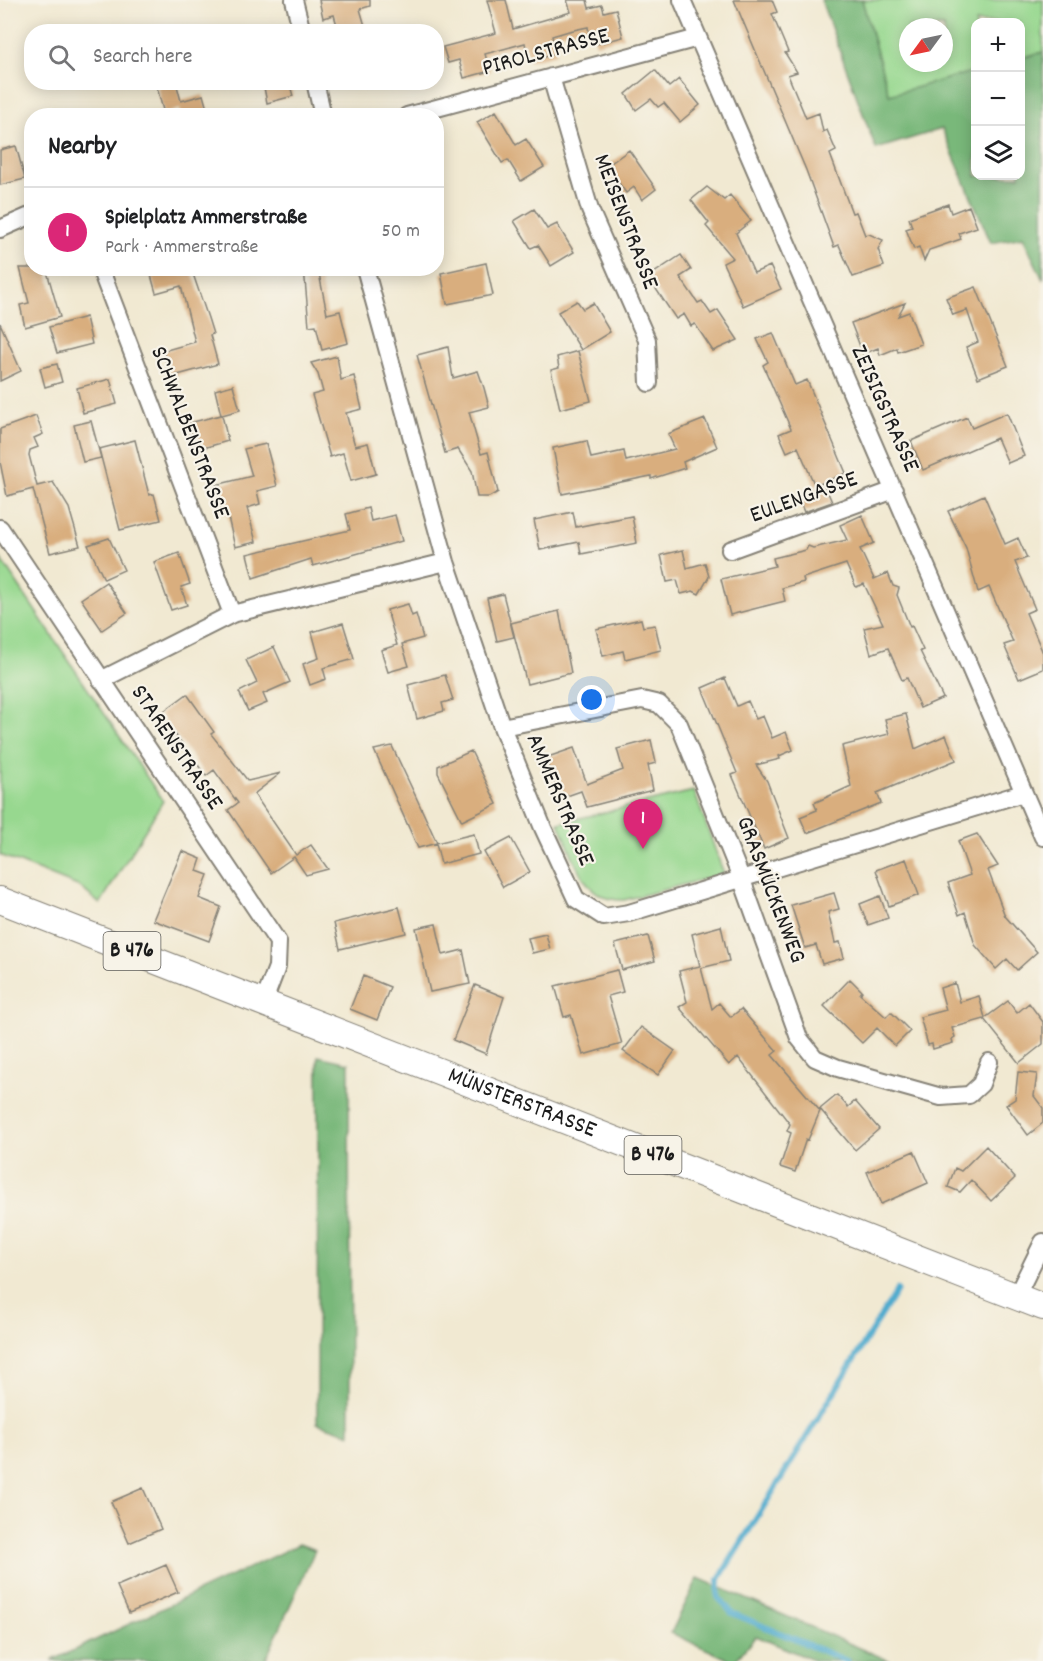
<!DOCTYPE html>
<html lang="en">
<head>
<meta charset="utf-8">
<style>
  :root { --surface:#fff; --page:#f6f6f6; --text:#202124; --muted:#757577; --line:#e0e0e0; --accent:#db2777 }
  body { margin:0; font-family:Dekko,sans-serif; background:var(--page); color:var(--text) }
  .controls { position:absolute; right:18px; top:18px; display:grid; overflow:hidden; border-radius:12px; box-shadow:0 3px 15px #0003 }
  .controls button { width:54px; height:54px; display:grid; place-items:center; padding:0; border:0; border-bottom:2px solid var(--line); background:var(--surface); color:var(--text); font:30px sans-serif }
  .compass { position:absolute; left:899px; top:18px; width:54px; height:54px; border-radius:50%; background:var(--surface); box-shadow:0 3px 15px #0003; rotate:237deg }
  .you { position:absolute; left:592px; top:700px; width:21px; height:21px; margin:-15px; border:4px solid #fff; border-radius:50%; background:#1a73e8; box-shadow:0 0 0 9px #1a73e833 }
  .badge { display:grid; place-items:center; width:39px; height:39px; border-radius:50%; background:var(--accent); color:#fff; font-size:20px; font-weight:700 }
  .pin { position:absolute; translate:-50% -50px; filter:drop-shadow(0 2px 3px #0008) }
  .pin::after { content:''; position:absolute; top:32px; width:21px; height:18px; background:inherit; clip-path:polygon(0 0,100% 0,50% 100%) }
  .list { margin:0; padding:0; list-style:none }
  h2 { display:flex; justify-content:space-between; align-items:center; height:78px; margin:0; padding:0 24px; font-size:26px }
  h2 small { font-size:20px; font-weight:400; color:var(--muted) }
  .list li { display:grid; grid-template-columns:39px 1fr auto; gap:18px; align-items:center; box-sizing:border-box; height:90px; padding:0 24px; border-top:2px solid var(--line) }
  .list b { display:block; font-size:22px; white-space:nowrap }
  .list p { margin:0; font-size:20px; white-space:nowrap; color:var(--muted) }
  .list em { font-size:20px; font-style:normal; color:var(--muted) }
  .icon { flex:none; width:33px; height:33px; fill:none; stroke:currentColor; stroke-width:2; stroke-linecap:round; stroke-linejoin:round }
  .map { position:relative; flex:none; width:1043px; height:1661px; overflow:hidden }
  .search { position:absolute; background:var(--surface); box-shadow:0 3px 15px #0003; left:24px; top:24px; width:420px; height:66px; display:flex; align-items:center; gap:15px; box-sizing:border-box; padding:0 21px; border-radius:24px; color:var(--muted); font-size:22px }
  .panel { position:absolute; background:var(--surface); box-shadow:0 3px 15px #0003; left:24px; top:108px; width:420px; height:168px; border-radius:24px }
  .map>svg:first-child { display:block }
</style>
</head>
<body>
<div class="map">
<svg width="1043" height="1661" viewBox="0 0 1043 1661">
  <rect width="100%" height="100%" fill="#f7f3e8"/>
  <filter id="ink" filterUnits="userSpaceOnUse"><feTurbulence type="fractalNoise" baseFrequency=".0167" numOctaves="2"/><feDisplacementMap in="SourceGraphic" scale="12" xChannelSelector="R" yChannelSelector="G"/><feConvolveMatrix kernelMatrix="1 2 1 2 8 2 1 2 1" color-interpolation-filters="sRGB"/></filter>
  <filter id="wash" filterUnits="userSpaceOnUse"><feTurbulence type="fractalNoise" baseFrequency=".008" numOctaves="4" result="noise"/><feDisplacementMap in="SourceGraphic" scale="24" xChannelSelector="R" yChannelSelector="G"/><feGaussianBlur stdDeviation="1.35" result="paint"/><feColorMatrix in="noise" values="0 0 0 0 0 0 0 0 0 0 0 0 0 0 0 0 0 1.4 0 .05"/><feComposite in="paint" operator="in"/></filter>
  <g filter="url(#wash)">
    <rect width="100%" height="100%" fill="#f1e9d2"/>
    <path fill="#97d88f" stroke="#5a7a56" stroke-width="1.5" fill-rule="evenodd" d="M862 0H1043V52L1021 58 1020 22H976L975 71 889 96ZM908 27H944V63H908Z
      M0 558 163 801 100 904 80 887 0 855Z
      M694 791 724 874 624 900C582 902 574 856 559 823Z"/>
    <path fill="#79b87a" stroke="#4a6a4b" stroke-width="1.5" d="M821 0H862L889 95 975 71 976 176H1020L1021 58 1043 52V280L1023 237 991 243 942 129 876 149Z
      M318 1056 349 1063 350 1434 317 1423Z
      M299 1544 315 1550 265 1661H51Z
      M698 1578 890 1661H815L756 1636 735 1661H732L671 1633Z"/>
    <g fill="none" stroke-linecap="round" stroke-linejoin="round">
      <path stroke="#50abce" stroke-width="6" d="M847 1661 732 1613 718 1597 719 1579 897 1290"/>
    </g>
    <g id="blocks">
      <path fill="#d9ae7e" d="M319 0H370V6L360 9 365 26 339 32 334 15 323 18Z
        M487 0H506L513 29 571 12 567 0H587L589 8 602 5 604 12 616 9 623 37 596 44 593 33 589 34 588 27 569 31 552 36 556 54 529 61 525 43 485 54 490 71 464 78 459 60 448 63 443 47 496 33Z
        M734 0H772L777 12 772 14 788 52 785 53 797 72 788 75 806 118 819 113 823 132 827 130 836 151 830 154 852 213 856 212 865 235 869 234 883 240 878 249 884 266 853 277 839 245 834 247 806 170Z
        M655 70 669 87 679 79 700 105 680 122 664 103 658 107 651 99 636 110 626 94Z
        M176 82 181 101 203 95 209 116H181L180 109 164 114 157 87Z
        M263 82H289L293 96 267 103Z
        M496 111 516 145 526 139 544 167 521 181 508 160 502 163 477 122Z
        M16 146 25 179 0 185V150Z
        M629 150 656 189 642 200 634 187 626 193 607 166Z
        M707 187 724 200 730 195 751 221 736 233 754 273 770 266 781 289 743 306 723 263 733 258 706 226 709 223 691 200Z
        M948 204 951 213 969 206 977 227 959 233 961 239 929 250 924 261 919 247 914 249 906 229 912 227 909 218Z
        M534 209 547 229 557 224 574 252 551 266 538 245 531 248 514 221Z
        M681 255 691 270 680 277 698 303 702 301 711 314 718 310 738 340 713 351 695 324 691 326 684 314 676 319 648 277Z
        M486 263 493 295 447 304 441 273Z
        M20 268H46L60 317 25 327 20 305 29 303Z
        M149 268H191L208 318 213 334 210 335 218 364 170 377 163 351 195 342 181 286 156 293Z
        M304 268H318L327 314 340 311 348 343 322 350 316 325 309 326Z
        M976 287 1008 366 978 378 966 347 978 342 967 310 953 315 946 298Z
        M577 301 583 309 593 303 610 332 581 350 558 312Z
        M905 303 898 316 909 312 921 344 898 352 897 348 880 355 878 348 863 354 851 323Z
        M86 317 92 344 57 353 49 327Z
        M0 323 21 371 0 381Z
        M773 333 795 385 807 380 846 473 815 486 798 447 787 452 779 434 791 429 763 365 768 362 757 339Z
        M448 347 453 378 478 371 484 388 489 407 469 412 481 454 488 452 498 492 489 497H477L472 471 458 449 445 453 417 355Z
        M578 351 591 401 560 409 551 370 559 368 557 357Z
        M337 356 341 380 354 376 362 409 346 413 355 446 368 443 376 474 351 481 343 453 330 457 312 395 323 392 318 374 311 363Z
        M57 364 62 382 45 387 40 368Z
        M110 379 117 404 83 413 77 388Z
        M233 385 240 410 222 415 228 441 196 450 189 423 221 415 215 390Z
        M1007 413 1024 456 1008 463 997 438 923 470 911 441 967 417 972 428Z
        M36 416 43 434 34 438 38 447 30 450 29 455 37 486 53 482 69 508 80 546 50 553 33 489 7 496 0 462V429Z
        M705 419 717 447 683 462 685 468 651 479V476L562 494 553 448 587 441 591 458 624 451 626 461 675 449 668 434Z
        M91 421 101 458 83 462 74 425Z
        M135 440 149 495 154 494 161 520 120 530 99 449Z
        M266 444 277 486 257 491 260 504 247 508 256 542 235 547 227 513 223 514 216 485 252 476 244 449Z
        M825 486 832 502 804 512 798 498Z
        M984 495 1005 544 1018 538 1027 558 1015 562 1035 609 1026 613 1043 653V669L1019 679 1004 645 1013 642 989 587 978 592 966 548 948 511Z
        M368 508 371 521 395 515 402 541 313 566 311 559 253 578 247 554 350 530 346 514Z
        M573 512 576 527 632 516 637 543 581 554 579 542 540 550 534 520Z
        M862 515 874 543 860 549 874 579 888 573 893 586 899 588 897 595 910 627 912 626 923 650 920 651 943 698 920 708 907 678 902 680 888 648 871 654 864 628 883 624 864 584 856 587 846 564 803 578 804 582 782 588 785 601 730 615 721 579 775 566 773 558 806 550 808 546 813 548 847 540 840 525Z
        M109 538 124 570 104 579 88 545Z
        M683 550 687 568 705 563 708 573 709 577 699 594 693 591 681 594 677 580 667 582 661 555Z
        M179 553 190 584 181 587 187 605 171 610 154 562Z
        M106 582 127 613 102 630 81 599Z
        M503 594 514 637 497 641 487 598Z
        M408 604 412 616 416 614 423 638 402 644 409 666 388 672 381 650 397 645 387 610Z
        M559 611 571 673 527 684 511 623Z
        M641 619 643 627 655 625 661 650 625 659 623 651 603 656 596 629Z
        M343 623 354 659 323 668 326 679 310 685 303 664 319 658 312 632Z
        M274 647 290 682 263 694 267 703 248 711 239 692 257 683 246 660Z
        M445 675 453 700 442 703 444 711 417 719 408 685Z
        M725 678 737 706 748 701 756 719 763 716 772 738 786 732 793 750 779 756 780 759 756 765 767 781 789 838 764 849 732 775 737 773 702 688Z
        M187 694 214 732 211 734 248 781 281 773 254 794 296 855 311 845 328 869 306 875 294 857 271 873 228 810 238 803 214 770 206 776 160 714Z
        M906 714 915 749 946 735 956 760 877 793 881 803 807 833 800 817 817 810 814 803 851 786 842 746 889 734 885 719Z
        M651 740 656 763 648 765 653 790 587 807 581 791 564 797 563 793 558 794 545 758 574 748 587 784 623 770 617 749Z
        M392 746 416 797 437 843 418 848 374 750Z
        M471 751 497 804 462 821 438 773V766Z
        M474 834 479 854 441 864 436 843Z
        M977 834 998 866 988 870 1005 916 1037 952 1017 970 1007 959 996 969 975 945 965 912 959 915 948 883 970 875 958 841Z
        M511 838 530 872 503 887 484 852Z
        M182 851 201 859 197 871 208 875 199 898 221 907 209 941 153 920Z
        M906 859 919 895 889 906 876 870Z
        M834 893 839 909 828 912 835 943 840 942 844 958 822 964 816 945 805 948 791 905Z
        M880 896 888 918 868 925 860 904Z
        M399 907 406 933 340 949 334 923Z
        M436 924 443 955 463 950 470 984 430 992 416 928Z
        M721 926 729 961 701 968 712 1009 719 1003 731 1017 741 1009 777 1051 772 1055 820 1111 808 1140 806 1139 795 1172 780 1167 791 1133 787 1131 790 1124 738 1057 729 1065 679 1007 687 1002 679 971 700 966 692 934Z
        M546 934 550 949 532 953 528 938Z
        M648 936 655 961 622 970 615 944Z
        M617 970 623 992 608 996 622 1044 583 1055 571 1015 564 1017 555 986Z
        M363 976 390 987 377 1020 350 1009Z
        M850 979 862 991 860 994 886 1017 891 1012 910 1031 895 1046 877 1028 862 1043 824 1006Z
        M955 983 960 1002 979 996 985 1018 1008 1001 1017 1013 1029 1003 1043 1022V1044L1019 1063 984 1019 952 1028 955 1037 952 1039 953 1043 933 1049 932 1044 928 1045 920 1017 946 1010 940 988Z
        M475 985 504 997 486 1054 453 1040Z
        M641 1027 675 1051 658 1075 623 1051Z
        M1018 1072 1037 1074 1034 1096 1043 1108V1123L1028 1135 1006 1105 1015 1099Z
        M837 1095 848 1107 855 1101 879 1129 855 1150 820 1109Z
        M986 1146 1015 1178 991 1201 971 1180 960 1192 948 1187 955 1168 961 1171Z
        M914 1151 928 1183 881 1204 867 1172Z
        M143 1488 161 1529 129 1543 111 1502Z
        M166 1565 178 1592 129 1613 117 1586Z"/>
    </g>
  </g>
  <g filter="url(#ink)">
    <use href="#blocks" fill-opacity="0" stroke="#868277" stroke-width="1.5"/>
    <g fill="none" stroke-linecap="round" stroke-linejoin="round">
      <defs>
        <path id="minor" d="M294 0 302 32
          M682 0 1043 837
          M551 77 590 210 647 340 649 383
          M315 82 323 116
          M407 116 698 38
          M0 229 32 215
          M100 268 232 614
          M365 268 446 562 502 727 543 828 576 899 604 917 629 913 1023 793
          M0 528 278 942 277 967 264 1001
          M730 550 894 490
          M101 680 232 614 446 562
          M502 727 642 700 659 704 679 724 742 880 799 1038 815 1058 838 1068 941 1097 969 1095 981 1084 989 1062
          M1016 1297 1043 1242"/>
        <g id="primary">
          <path id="s1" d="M0 900 1043 1307"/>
        </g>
      </defs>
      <use href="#minor" stroke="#868277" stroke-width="20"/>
      <use href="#primary" stroke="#868277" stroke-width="28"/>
      <use href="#minor" stroke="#fff" stroke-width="16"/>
      <use href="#primary" stroke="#fff" stroke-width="26"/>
    </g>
  </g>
  <g text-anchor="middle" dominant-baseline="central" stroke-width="4.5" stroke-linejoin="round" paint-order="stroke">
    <g fill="#f7f3e8" stroke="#5e5c59" stroke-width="1.5">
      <rect x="103.5" y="932" width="57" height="38" rx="4.5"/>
      <rect x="624.5" y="1136" width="57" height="38" rx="4.5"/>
    </g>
    <g font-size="22" font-weight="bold" fill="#1c1c1c">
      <text x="132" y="951">B 476</text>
      <text x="653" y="1155">B 476</text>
    </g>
    <g font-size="24" fill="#1c1c1c" stroke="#f7f3e8">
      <text transform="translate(546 53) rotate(-15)">PIROLSTRASSE</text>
      <text transform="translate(625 222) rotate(69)">MEISENSTRASSE</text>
      <text transform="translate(884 409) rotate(66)">ZEISIGSTRASSE</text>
      <text transform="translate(189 433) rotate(69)">SCHWALBENSTRASSE</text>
      <text transform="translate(804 498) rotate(-20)">EULENGASSE</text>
      <text transform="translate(176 748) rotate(56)">STARENSTRASSE</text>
      <text transform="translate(559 800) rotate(67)">AMMERSTRASSE</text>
      <text transform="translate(770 890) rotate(69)">GRASMÜCKENWEG</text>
      <text stroke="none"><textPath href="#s1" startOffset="560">MÜNSTERSTRASSE</textPath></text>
    </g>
  </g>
</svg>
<div class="controls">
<button>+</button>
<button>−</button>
<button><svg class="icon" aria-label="layers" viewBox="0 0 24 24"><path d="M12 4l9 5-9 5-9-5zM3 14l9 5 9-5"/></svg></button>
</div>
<svg class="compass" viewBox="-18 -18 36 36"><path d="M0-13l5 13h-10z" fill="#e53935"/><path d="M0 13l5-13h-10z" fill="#757577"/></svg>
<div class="you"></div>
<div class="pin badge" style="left:643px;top:849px">1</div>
<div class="search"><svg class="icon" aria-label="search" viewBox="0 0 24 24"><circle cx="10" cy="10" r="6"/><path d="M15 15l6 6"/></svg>Search here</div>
<section class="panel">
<h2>Nearby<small></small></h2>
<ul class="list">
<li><span class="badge">1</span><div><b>Spielplatz Ammerstraße</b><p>Park · Ammerstraße</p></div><em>50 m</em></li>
</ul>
</section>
</div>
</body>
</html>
